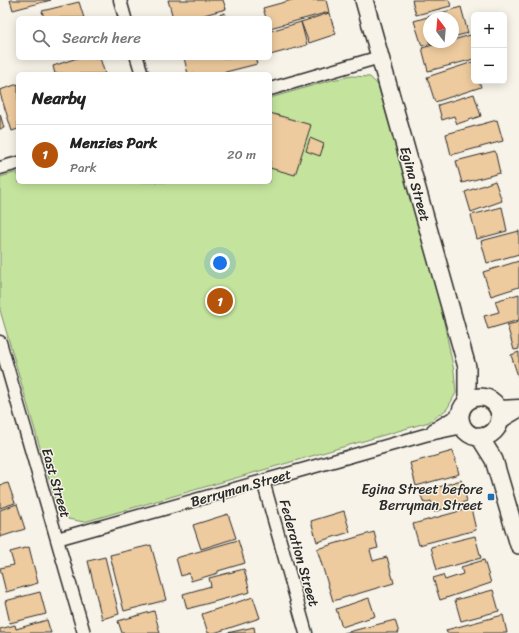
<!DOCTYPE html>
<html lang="en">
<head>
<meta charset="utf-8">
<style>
  :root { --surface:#fff; --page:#f6f6f6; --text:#222; --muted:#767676; --line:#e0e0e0; --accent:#b45309 }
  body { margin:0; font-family:Sriracha,sans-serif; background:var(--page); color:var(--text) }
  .controls { position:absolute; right:12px; top:12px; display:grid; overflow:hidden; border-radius:6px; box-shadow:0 2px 10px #0003 }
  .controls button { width:36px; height:36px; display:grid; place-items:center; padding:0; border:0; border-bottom:1px solid var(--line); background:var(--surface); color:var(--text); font:20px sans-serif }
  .compass { position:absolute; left:423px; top:12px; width:36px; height:36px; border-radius:50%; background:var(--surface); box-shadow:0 2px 10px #0003; rotate:344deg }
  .you { position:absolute; left:220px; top:263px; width:14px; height:14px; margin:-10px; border:3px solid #fff; border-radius:50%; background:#1a73e8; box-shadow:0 0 0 6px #1a73e833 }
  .badge { display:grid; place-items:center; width:26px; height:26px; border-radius:50%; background:var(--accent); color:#fff; font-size:13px; font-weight:700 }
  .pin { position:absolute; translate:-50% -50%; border:2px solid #fff; box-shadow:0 1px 4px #0006 }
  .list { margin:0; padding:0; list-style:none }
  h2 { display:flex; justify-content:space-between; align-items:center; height:52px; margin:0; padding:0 16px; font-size:17px }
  h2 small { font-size:13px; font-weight:400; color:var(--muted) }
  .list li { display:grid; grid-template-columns:26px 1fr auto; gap:12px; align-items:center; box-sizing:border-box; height:60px; padding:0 16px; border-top:1px solid var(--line) }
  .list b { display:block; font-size:15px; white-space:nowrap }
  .list p { margin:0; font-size:13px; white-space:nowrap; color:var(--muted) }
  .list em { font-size:13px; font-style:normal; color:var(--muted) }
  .icon { flex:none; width:22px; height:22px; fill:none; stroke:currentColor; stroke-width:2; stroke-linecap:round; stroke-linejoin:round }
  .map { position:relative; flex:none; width:519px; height:633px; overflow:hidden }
  .search { position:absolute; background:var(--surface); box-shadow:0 2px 10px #0003; left:16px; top:16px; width:256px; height:44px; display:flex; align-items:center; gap:10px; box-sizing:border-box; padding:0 14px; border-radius:6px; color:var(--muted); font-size:15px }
  .panel { position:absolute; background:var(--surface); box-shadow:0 2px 10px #0003; left:16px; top:72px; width:256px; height:112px; border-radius:6px }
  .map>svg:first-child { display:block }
</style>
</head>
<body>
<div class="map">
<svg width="519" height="633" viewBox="0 0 519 633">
  <rect width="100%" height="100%" fill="#f7f3e8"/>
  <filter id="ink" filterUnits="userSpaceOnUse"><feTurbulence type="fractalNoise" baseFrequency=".025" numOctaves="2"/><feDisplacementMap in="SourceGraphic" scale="8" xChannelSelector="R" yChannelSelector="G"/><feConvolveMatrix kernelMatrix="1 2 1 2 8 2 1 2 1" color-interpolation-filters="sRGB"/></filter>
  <g filter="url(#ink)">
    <path fill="#c4e49d" stroke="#788864" d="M352 76 370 77 378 85 438 293 454 371 456 393 447 409 429 422 84 522 68 519 57 506 0 310V177L18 172V182H270V98L332 80Z"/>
    <path fill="#eecb9f" stroke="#2b2b2b" d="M10 0H51L13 10Z
      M168 0H223L226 9 193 18H173Z
      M292 0H326L329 12 270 28V18H266L263 8Z
      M412 0H449L451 6 416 15Z
      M79 2 84 18H44L42 11Z
      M461 7 468 33 453 37V18H429V42H435L422 46 414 21Z
      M225 13 227 18H209Z
      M329 13 336 34 309 43 301 22Z
      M301 22 307 45 270 55V31Z
      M474 34V59L428 71 422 48 445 42H453V40Z
      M77 58H100L105 74H63V73L55 74 53 66Z
      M184 58H255L257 64 218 74H188Z
      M473 62 474 65V81H479L481 87 435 102 427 77Z
      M18 84V129L12 131 0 93V90Z
      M474 94 481 116 457 124 454 116 442 120 438 105Z
      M270 113 311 125 295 175 270 168Z
      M0 114 4 128 0 129Z
      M497 120 503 141 451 155 446 134Z
      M310 138 324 144 320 156 306 151Z
      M495 151 500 173 462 183 456 161Z
      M495 181 502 201 471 212 465 192Z
      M502 207 507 231 477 239 471 215Z
      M519 231V254L487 263 481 241Z
      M519 261V287L491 296 483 272Z
      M519 294V320L488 329 484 316 499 312 495 301Z
      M519 322V349L514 350 507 325Z
      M519 352V379L511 355Z
      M453 451 459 474 416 486 410 463Z
      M461 480 467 501 434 512 431 501 424 503 420 493Z
      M8 483 15 503 0 508V485Z
      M17 504 25 529 0 537V510Z
      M471 508 476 530 419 545 413 524Z
      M344 511 350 532 317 542 311 521Z
      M228 514 236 538 201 549 193 525Z
      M374 532 378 548 370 550 373 561 387 557 394 583 333 601 317 549Z
      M475 536 481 558 437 570 431 547Z
      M238 540 245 563 218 571V573L191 581 189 573 181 576 176 558Z
      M151 545 166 600 124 611 110 555Z
      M29 547 38 583 6 592 0 568 14 565 10 552Z
      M105 557 119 614 102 619 88 561Z
      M484 560 491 583 440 600 433 578 443 575 445 580 463 574 461 567Z
      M244 569 250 592 187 609 183 594 211 586 209 578Z
      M493 590 499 611 461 621 455 600Z
      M40 592 46 614 10 623 5 601Z
      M253 597 260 618 214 633H208L202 614Z
      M369 598 375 616 342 627 336 609Z
      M154 611 160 633H122L118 621Z
      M503 615 507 633H447L446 630Z
      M47 620 51 633H0V629L15 625 16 629Z
      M395 620 399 633H344Z
      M254 627 255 633H227Z"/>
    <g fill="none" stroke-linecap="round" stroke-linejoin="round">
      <defs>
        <path id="street" d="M120 0 125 18
          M137 58 142 74
          M270 89 380 57
          M0 168 18 163
          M0 342 84 633
          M498 407 519 406
          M499 423 519 411
          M433 430 461 413
          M263 481 306 633
          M57 539 263 481 425 435 463 427"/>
        <path id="secondary" d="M364 0 467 367V402
          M460 417a20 20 0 1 1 40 0a20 20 0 1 1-40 0Z
          M479 436 494 460 519 545"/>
      </defs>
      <use href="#street" stroke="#2b2b2b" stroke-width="15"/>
      <use href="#secondary" stroke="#2b2b2b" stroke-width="20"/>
      <use href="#street" stroke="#f7f3e8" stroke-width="12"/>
      <use href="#secondary" stroke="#f7f3e8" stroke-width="17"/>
    </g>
  </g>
  <rect fill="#1f6fb2" stroke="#f7f3e8" stroke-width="1.5" x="487" y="493" width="8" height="8" rx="2"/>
  <g text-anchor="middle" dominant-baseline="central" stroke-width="3" stroke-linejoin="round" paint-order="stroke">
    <g font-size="14" fill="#2b2b2b" stroke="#f7f3e8">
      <text transform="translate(415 184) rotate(74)">Egina Street</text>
      <text transform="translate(56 483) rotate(74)">East Street</text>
      <text transform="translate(241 488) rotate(-16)">Berryman Street</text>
      <text transform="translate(299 553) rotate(74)">Federation Street</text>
    </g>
    <g font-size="14" fill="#2b2b2b" stroke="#f7f3e8" text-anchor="end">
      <text x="483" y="489">Egina Street before<tspan x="483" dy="16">Berryman Street</tspan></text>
    </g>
  </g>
</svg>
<div class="controls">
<button>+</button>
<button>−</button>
</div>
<svg class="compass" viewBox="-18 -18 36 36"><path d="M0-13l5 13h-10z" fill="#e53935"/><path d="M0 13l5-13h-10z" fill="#767676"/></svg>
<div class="you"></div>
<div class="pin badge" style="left:220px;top:301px">1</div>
<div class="search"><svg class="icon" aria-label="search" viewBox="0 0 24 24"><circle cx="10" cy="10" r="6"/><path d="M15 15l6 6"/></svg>Search here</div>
<section class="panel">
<h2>Nearby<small></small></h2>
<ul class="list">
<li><span class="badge">1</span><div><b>Menzies Park</b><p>Park</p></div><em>20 m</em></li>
</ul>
</section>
</div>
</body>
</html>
